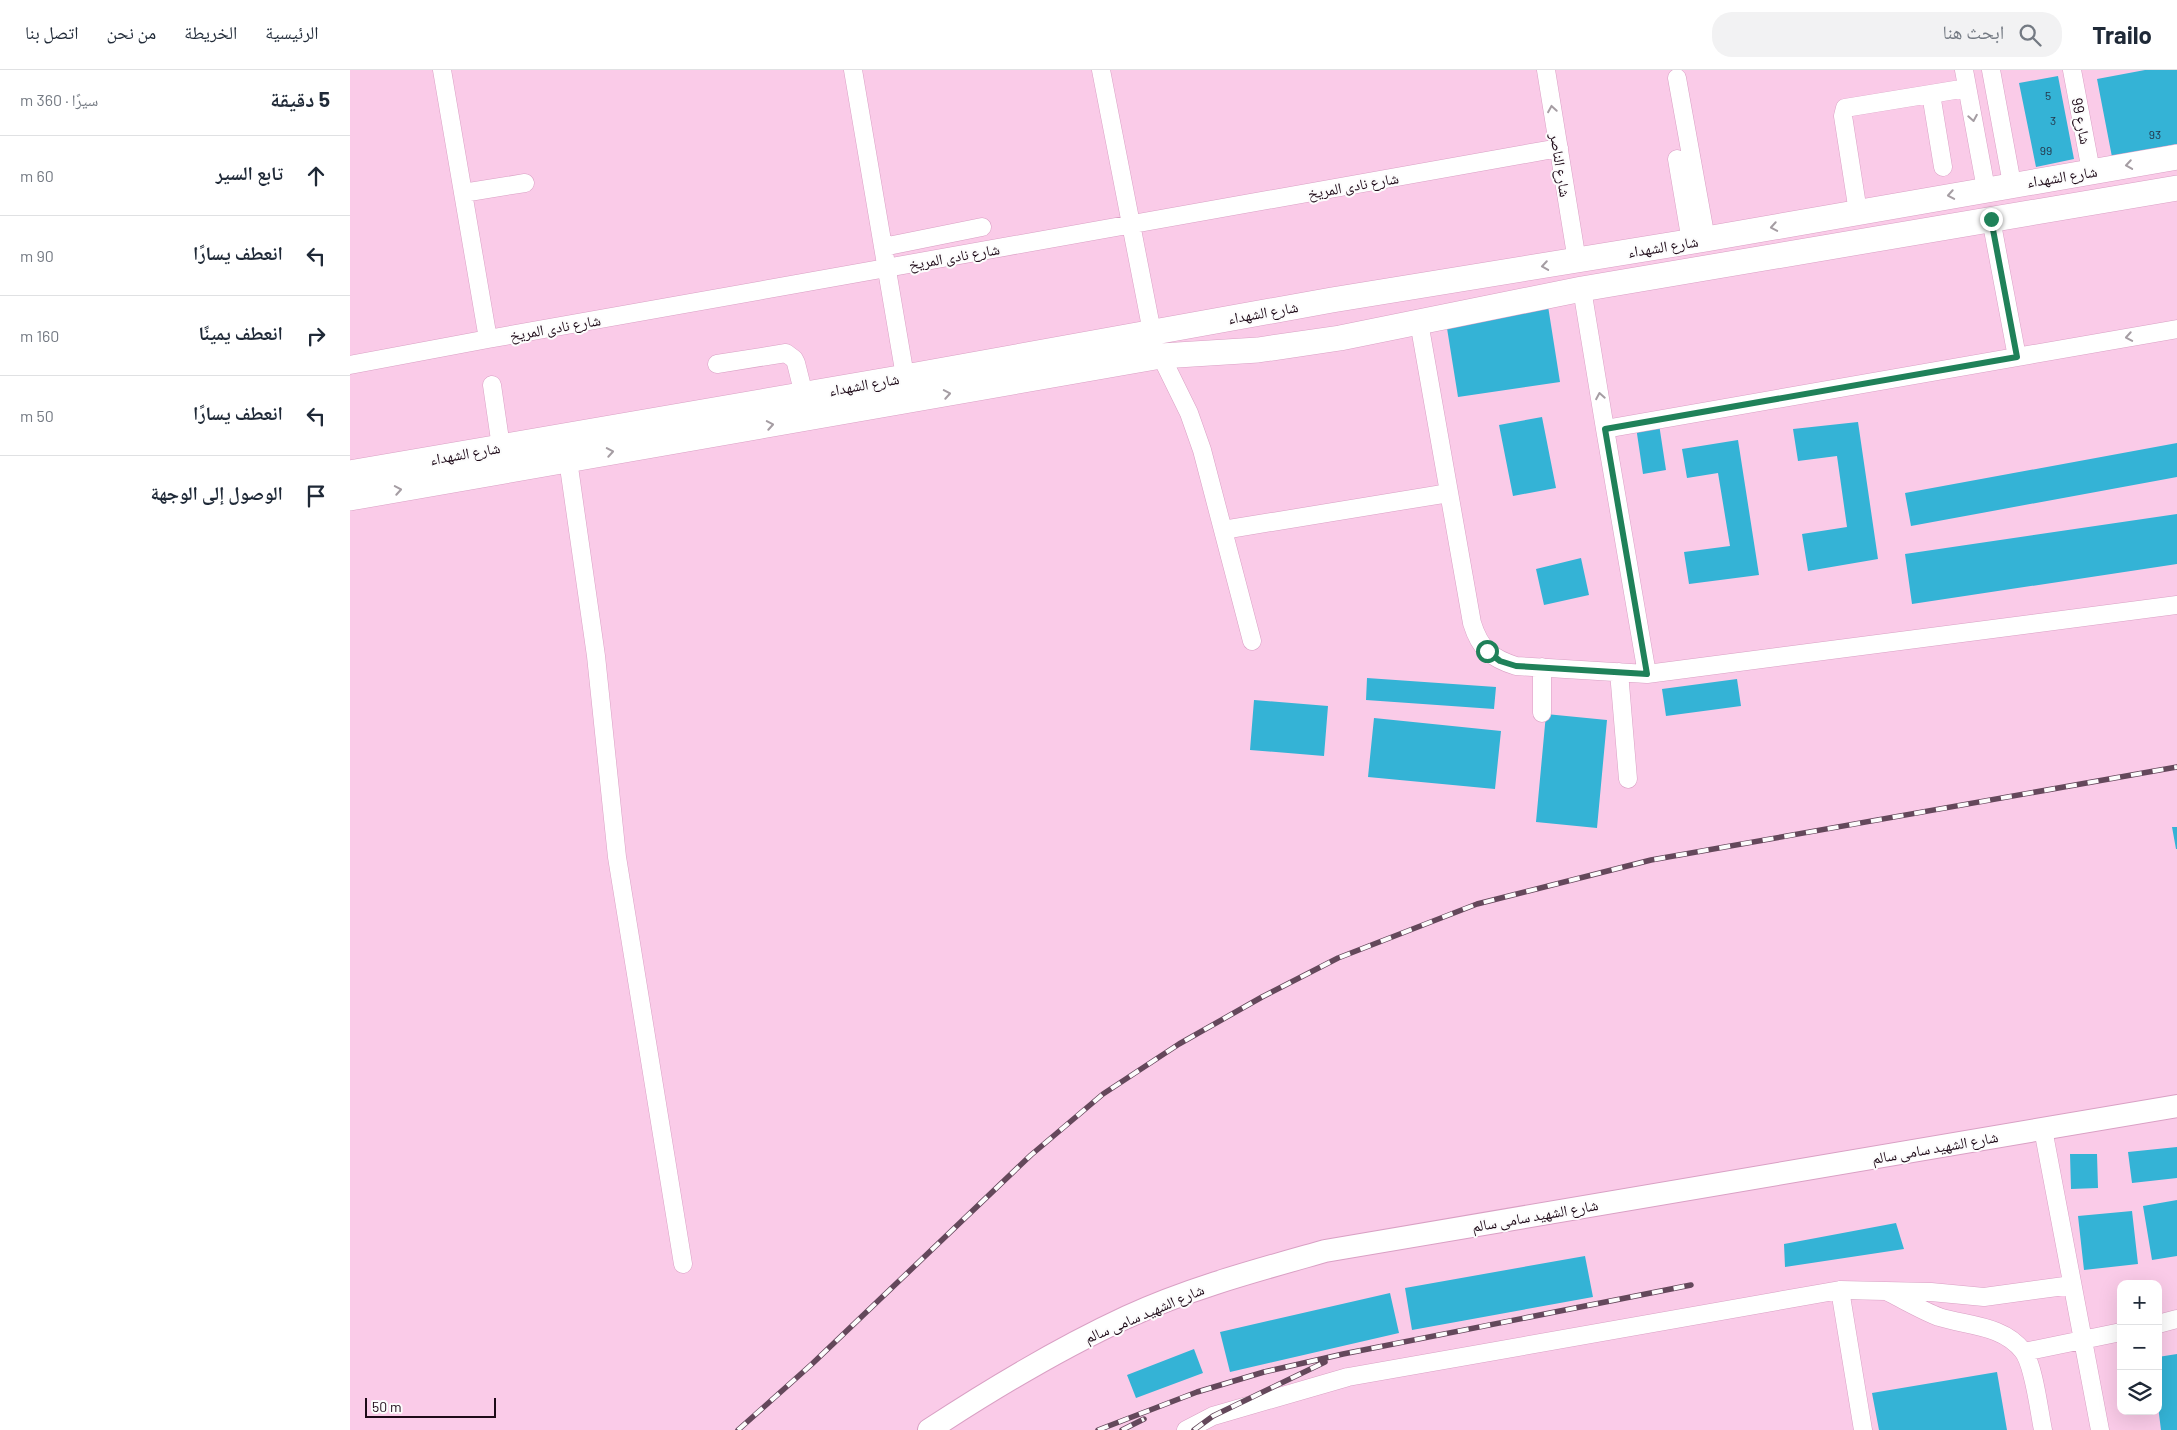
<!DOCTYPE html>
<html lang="ar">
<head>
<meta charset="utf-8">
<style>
  :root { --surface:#fff; --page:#f2f2f3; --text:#1f2937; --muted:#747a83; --line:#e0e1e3 }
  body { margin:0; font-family:Barlow,"Noto Naskh Arabic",sans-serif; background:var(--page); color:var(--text); direction:rtl }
  .controls { position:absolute; right:15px; bottom:15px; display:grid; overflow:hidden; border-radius:10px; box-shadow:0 5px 20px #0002 }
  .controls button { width:45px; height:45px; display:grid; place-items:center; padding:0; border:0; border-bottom:1px solid var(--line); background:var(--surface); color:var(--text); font:25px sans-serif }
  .scale { position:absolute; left:15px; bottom:12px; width:131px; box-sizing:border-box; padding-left:5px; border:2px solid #1e0a18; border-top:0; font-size:14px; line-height:18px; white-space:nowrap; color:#1e0a18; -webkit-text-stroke:4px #fcfcfc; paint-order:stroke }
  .stop { position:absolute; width:15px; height:15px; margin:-11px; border:4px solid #1f8159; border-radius:50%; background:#fff }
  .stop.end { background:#1f8159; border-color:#fff; box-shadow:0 1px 5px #0008 }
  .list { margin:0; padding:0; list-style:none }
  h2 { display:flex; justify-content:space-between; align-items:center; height:65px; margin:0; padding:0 20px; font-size:21px }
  h2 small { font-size:16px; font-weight:400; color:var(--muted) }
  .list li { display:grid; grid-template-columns:32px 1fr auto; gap:15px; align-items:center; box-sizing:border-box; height:80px; padding:0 20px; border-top:1px solid var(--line) }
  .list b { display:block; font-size:19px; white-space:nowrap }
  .list em { font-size:16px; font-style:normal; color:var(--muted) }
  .icon { flex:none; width:28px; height:28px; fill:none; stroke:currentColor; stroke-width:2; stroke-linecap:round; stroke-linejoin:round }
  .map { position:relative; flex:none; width:1827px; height:1360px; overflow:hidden; direction:ltr }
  header { display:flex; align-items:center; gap:30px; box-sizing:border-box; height:70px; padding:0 25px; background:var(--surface); border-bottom:1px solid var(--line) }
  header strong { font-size:24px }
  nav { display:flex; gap:28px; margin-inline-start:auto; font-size:18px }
  .search { width:350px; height:45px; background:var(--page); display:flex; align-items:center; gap:12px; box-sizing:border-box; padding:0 18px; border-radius:20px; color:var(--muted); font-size:19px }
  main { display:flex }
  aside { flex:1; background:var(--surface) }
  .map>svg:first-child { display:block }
</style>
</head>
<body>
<header>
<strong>Trailo</strong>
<div class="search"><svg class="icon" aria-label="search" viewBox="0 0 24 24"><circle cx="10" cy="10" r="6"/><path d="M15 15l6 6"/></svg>ابحث هنا</div>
<nav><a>الرئيسية</a><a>الخريطة</a><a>من نحن</a><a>اتصل بنا</a></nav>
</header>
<main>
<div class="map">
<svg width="1827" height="1360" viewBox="0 0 1827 1360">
  <rect width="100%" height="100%" fill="#facbe8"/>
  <path fill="#34b3d6" d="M1795 0H1827V74L1762 87 1747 9Z
    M1708 6 1724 89 1686 97 1669 13Z
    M1198 236 1210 312 1108 327 1096 252Z
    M1192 347 1206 418 1163 426 1149 355Z
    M1508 352 1528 489 1458 501 1452 464 1497 457 1487 386 1448 391 1443 359Z
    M1309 354 1316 400 1293 404 1286 357Z
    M1388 370 1409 505 1339 514 1334 482 1380 476 1368 403 1337 408 1332 379Z
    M1827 373V407L1561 456 1555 423Z
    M1827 444V494L1562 534 1555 484Z
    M1231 488 1239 525 1194 535 1186 499Z
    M1017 608 1146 617 1144 639 1016 630Z
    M1387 609 1391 636 1316 646 1312 619Z
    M904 630 978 636 974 686 900 680Z
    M1196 644 1257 650 1247 758 1186 752Z
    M1024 648 1151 661 1145 719 1018 707Z
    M1822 757H1827V779H1826Z
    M1827 1077V1108L1782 1113 1778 1082Z
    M1720 1084H1747L1748 1118 1721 1119Z
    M1827 1130V1186L1802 1190 1793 1136Z
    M1782 1141 1788 1194 1734 1200 1728 1146Z
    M1546 1153 1554 1179 1435 1197 1434 1174Z
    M1235 1186 1243 1227 1062 1260 1055 1218Z
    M1040 1223 1049 1263 880 1302 870 1262Z
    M844 1279 853 1303 786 1328 777 1305Z
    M1827 1284V1360H1811L1808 1336V1287Z
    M1647 1302 1657 1360H1529L1522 1323Z"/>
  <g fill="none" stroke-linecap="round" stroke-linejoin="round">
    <defs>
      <path id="minor" d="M92 0 138 269
        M503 0 557 318
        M751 0 802 262
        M1196 0 1227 191
        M1614 0 1636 119
        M1641 0 1662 114
        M1722 0 1741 101
        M1327 8 1356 169
        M1581 24 1593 97
        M1327 89 1341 172
        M113 123 175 113
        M1508 142 1493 46 1495 38 1617 18
        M1641 149 1667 287
        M533 177 632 157
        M1232 219 1255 359 1827 259
        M1069 252 1122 553C1130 579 1141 588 1166 596L1297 604 1827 535
        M811 286 839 343 852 380 902 571
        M367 294 436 283 444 289 446 293 454 325
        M0 295 138 269 1209 78
        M142 315 151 377
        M1255 359 1297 604
        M218 390 246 586 267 787 333 1194
        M873 460 1099 423
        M1269 602 1278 709
        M1192 643V597
        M1693 1059 1750 1360
        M1490 1220 1513 1360
        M1540 1223C1556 1231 1573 1241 1589 1247 1618 1256 1653 1255 1673 1281 1684 1295 1689 1341 1693 1360
        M1808 1254 1827 1249
        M1674 1282 1771 1262
        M836 1360 863 1346 998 1307 1490 1220 1581 1222 1634 1227 1722 1215"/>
      <path id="major" d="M579 1360C643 1318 708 1279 777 1247 840 1218 908 1200 975 1181L1827 1036"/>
      <path id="highway" d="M0 403 555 307 982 230 1356 169 1827 87
        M0 428 811 286 908 280 990 268 1232 219 1827 118"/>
    </defs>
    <use href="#minor" stroke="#d9a0c4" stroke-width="19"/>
    <use href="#major" stroke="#d9a0c4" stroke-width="24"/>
    <use href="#highway" stroke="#d9a0c4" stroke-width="26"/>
    <use href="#minor" stroke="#fff" stroke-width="18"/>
    <use href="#major" stroke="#fff" stroke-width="22"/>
    <use href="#highway" stroke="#fff" stroke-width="25"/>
    <defs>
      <path id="rail" d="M388 1360 462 1294 681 1085 753 1024 829 974 912 927 988 888 1127 834 1301 790 1827 697
        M748 1360 847 1322 914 1302 993 1284 1341 1215
        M772 1360 794 1349
        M844 1360 863 1346 975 1292"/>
    </defs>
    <use href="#rail" stroke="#64485b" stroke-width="5.5"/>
    <use href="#rail" stroke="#fcfcfc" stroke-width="4" stroke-dasharray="11" stroke-linecap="butt"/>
  </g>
  <defs><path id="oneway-chevron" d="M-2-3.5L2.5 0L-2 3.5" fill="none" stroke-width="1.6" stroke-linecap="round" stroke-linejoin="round" transform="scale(1.25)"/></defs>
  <g stroke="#a59da3">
    <use href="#oneway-chevron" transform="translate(1202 39) rotate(-99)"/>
    <use href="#oneway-chevron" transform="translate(1623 48) rotate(80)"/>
    <use href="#oneway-chevron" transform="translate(1779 95) rotate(171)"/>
    <use href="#oneway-chevron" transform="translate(1601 125) rotate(170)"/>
    <use href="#oneway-chevron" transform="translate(1424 157) rotate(170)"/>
    <use href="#oneway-chevron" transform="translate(1195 196) rotate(171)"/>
    <use href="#oneway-chevron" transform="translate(1779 267) rotate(170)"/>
    <use href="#oneway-chevron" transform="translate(597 324) rotate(-10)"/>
    <use href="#oneway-chevron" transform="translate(1250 326) rotate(-100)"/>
    <use href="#oneway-chevron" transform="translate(420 355) rotate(-10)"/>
    <use href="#oneway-chevron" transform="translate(260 382) rotate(-10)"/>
    <use href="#oneway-chevron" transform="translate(48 420) rotate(-10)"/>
  </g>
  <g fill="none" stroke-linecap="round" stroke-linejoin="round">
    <path stroke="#1f8159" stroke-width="6" d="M1137 581 1150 591 1166 596 1297 604 1255 359 1667 287 1641 149"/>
  </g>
  <g text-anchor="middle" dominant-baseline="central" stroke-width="4" stroke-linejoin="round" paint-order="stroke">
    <g font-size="12" fill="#243448">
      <text x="1698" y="25">5</text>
      <text x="1703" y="50">3</text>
      <text x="1805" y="64">93</text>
      <text x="1696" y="80">99</text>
    </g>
    <g font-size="15" fill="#1e0a18" stroke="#fcfcfc">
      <text transform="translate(1732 51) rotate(79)">شارع 99</text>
      <text transform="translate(1211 95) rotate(81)">شارع الناصر</text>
      <text transform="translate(1712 106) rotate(-9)">شارع الشهداء</text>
      <text transform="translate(1003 115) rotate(-10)">شارع نادى المريخ</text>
      <text transform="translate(1313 176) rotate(-9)">شارع الشهداء</text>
      <text transform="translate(604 186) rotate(-10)">شارع نادى المريخ</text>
      <text transform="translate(913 242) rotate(-10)">شارع الشهداء</text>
      <text transform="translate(205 257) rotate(-10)">شارع نادى المريخ</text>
      <text transform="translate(514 314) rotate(-10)">شارع الشهداء</text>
      <text transform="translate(115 383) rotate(-10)">شارع الشهداء</text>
      <text transform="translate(1585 1077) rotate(-10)">شارع الشهيد سامى سالم</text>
      <text transform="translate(1185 1145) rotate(-10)">شارع الشهيد سامى سالم</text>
      <text transform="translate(794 1243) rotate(-23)">شارع الشهيد سامى سالم</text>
    </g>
  </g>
</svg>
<div class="controls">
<button>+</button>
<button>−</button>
<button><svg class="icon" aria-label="layers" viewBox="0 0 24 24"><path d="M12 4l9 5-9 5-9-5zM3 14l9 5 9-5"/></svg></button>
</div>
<div class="scale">50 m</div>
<div class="stop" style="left:1137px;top:581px"></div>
<div class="stop end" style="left:1641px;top:149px"></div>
</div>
<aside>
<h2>5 دقيقة<small>سيرًا · 360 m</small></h2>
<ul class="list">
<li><svg class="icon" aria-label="ahead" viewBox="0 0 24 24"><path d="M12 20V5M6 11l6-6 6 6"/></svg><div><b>تابع السير</b></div><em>60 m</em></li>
<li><svg class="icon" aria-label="left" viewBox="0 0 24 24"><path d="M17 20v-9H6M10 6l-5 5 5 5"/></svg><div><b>انعطف يسارًا</b></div><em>90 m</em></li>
<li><svg class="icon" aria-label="right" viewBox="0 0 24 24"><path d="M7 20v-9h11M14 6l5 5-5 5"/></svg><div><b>انعطف يمينًا</b></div><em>160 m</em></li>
<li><svg class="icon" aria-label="left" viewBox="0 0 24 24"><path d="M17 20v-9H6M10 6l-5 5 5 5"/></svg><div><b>انعطف يسارًا</b></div><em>50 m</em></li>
<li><svg class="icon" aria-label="arrive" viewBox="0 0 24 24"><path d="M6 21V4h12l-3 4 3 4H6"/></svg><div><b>الوصول إلى الوجهة</b></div></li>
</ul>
</aside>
</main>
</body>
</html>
